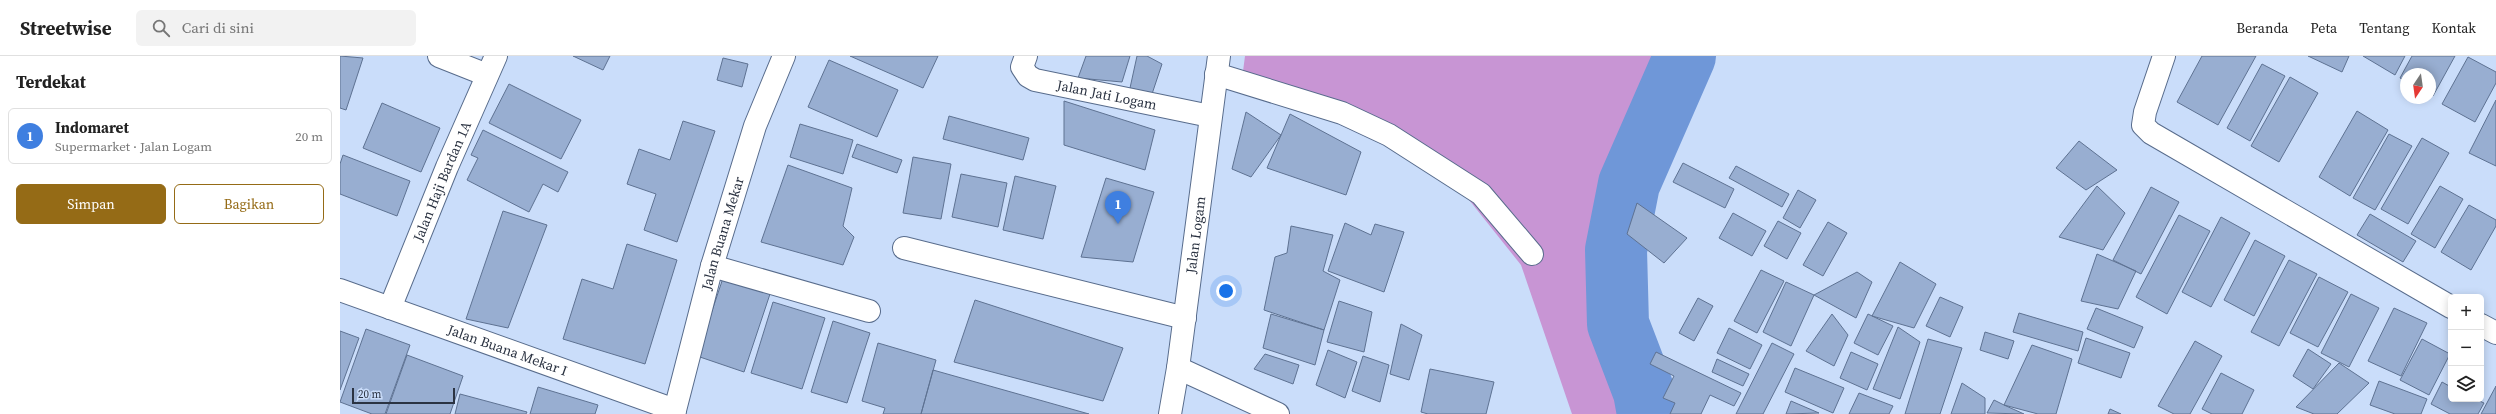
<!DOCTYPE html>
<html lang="id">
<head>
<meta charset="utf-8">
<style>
  :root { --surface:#fff; --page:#f2f2f2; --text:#222; --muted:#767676; --line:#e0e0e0; --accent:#956b16 }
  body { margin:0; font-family:"Source Serif 4",serif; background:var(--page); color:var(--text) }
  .controls { position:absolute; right:12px; bottom:12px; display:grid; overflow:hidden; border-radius:6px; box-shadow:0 2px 10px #0003 }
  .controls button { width:36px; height:36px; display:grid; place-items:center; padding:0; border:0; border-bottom:1px solid var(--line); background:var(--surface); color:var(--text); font:20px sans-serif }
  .compass { position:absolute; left:2060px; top:12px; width:36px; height:36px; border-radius:50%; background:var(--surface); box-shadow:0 2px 10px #0003; rotate:193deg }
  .scale { position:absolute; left:12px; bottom:10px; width:103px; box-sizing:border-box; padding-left:4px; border:2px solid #2b3342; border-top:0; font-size:11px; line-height:14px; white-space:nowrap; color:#2b3342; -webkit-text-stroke:3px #caddfa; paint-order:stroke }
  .you { position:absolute; left:886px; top:235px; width:14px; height:14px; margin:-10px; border:3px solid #fff; border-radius:50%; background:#1a73e8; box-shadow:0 0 0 6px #1a73e833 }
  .badge { display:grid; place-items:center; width:26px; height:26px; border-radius:50%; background:var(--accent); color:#fff; font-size:13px; font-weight:700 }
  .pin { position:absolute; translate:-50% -33px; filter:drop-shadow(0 1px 2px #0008) }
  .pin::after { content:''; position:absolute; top:21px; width:14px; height:12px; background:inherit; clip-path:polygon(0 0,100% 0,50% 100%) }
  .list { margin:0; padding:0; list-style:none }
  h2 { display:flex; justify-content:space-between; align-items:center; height:52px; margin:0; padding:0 16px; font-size:17px }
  h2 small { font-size:13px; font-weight:400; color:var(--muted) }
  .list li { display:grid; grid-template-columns:26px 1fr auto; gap:12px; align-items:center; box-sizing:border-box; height:56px; margin:0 8px 8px; padding:0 8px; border:1px solid var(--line); border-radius:6px }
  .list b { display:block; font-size:15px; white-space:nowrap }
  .list p { margin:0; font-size:13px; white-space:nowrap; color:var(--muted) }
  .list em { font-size:13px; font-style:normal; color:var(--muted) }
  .actions { display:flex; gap:8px; padding:12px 16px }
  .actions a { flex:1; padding:9px 0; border:1px solid var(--accent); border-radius:6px; text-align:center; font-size:14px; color:var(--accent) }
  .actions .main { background:var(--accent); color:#fff }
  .icon { flex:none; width:22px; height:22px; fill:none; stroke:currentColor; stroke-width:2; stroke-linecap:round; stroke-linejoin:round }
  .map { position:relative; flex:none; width:2156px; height:358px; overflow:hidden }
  header { display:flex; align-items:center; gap:24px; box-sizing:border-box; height:56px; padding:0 20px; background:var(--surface); border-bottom:1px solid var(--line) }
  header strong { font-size:19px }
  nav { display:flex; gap:22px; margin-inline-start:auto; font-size:14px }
  .search { width:280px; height:36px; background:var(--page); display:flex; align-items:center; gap:10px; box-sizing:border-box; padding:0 14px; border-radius:6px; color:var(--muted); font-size:15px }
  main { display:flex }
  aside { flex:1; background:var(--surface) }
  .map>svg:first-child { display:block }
</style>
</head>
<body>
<header>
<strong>Streetwise</strong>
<div class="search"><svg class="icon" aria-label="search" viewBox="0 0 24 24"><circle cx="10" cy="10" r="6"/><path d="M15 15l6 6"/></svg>Cari di sini</div>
<nav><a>Beranda</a><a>Peta</a><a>Tentang</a><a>Kontak</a></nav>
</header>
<main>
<aside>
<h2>Terdekat<small></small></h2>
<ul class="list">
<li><span class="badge" style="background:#3f7fe0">1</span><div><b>Indomaret</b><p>Supermarket · Jalan Logam</p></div><em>20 m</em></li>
</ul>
<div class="actions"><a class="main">Simpan</a><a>Bagikan</a></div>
</aside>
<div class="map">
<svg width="2156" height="358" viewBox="0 0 2156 358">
  <rect width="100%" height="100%" fill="#caddfa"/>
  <path fill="#c895d4" d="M905 0H1330L1308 65 1259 181 1274 290 1289 358H1232L1181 209 1110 120 902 23Z"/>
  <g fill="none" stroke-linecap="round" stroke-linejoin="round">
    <path stroke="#6f97d8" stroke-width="62" d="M1308 358 1304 336 1278 268 1276 194 1289 128 1345 0"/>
  </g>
  <path fill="#98aed1" stroke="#5e7292" d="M0 0 23 2 6 54 0 52Z
    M233 0H270L263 14Z
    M510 0H598L583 32Z
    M746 0H790L782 26 738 22Z
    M797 0H807L822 8 812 38 790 32Z
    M1862 0H1916L1878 69 1837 46Z
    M1968 0H2009L2002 16Z
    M2023 0H2065L2055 19Z
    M2072 0H2115L2093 40 2090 38V18H2066V25L2060 22Z
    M2128 1 2156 16V27L2135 66 2102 48Z
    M383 2 408 8 402 31 377 24Z
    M489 4 558 34 537 81 468 51Z
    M1922 8 1945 20 1910 85 1887 72Z
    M1950 21 1978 37 1939 106 1911 90Z
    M169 28 241 64 221 103 149 67Z
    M2156 44V110L2129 97Z
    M724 45 815 74 805 114 724 89Z
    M42 47 100 72 81 116 23 92Z
    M2017 55 2048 74 2010 140 1979 121Z
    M906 56 941 79 911 121 892 113Z
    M950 58 1021 96 1006 139 927 112Z
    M609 60 689 82 683 104 603 83Z
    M343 65 375 75 337 186 304 174 316 138 287 128 299 93 330 104Z
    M460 68 513 84 503 118 450 101Z
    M143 74 228 116 218 136 203 128 189 156 127 124 138 102 131 99Z
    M2049 78 2072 90 2035 154 2013 142Z
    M2082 82 2109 97 2068 168 2041 153Z
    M1739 85 1777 114 1746 134 1716 112Z
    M517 88 562 104 557 117 512 101Z
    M3 99 70 125 57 160 0 138V108Z
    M573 101 611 108 601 163 563 157Z
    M1343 107 1394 133 1385 152 1333 126Z
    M448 109 512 132 503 170 514 181 503 209 421 186Z
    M1396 110 1449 138 1442 151 1389 122Z
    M621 118 667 127 658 171 612 161Z
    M675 120 716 130 703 183 663 174Z
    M766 122 814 136 793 206 741 201Z
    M1757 130 1785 157 1763 194 1719 181Z
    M2100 130 2123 143 2095 192 2071 178Z
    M1811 131 1839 146 1801 218 1773 204Z
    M1458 134 1476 144 1460 172 1443 162Z
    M1297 147 1347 182 1324 207 1287 178Z
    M2129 149 2156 164V170L2131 214 2101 196Z
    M163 155 207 169 168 272 126 263Z
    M1393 157 1426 175 1412 200 1379 182Z
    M2030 158 2076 185 2063 206 2017 179Z
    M1839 159 1870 175 1827 258 1796 241Z
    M1881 161 1910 177 1871 251 1842 236Z
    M1438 165 1461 177 1447 203 1424 190Z
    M1488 166 1507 177 1483 220 1463 209Z
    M1005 167 1031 179 1035 168 1064 176 1044 236 988 215Z
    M951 170 993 179 983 215 1000 224 984 274 924 254 935 201 947 197Z
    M1915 184 1945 200 1914 260 1884 244Z
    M287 188 337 204 305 308 223 283 242 223 273 233Z
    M1757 198 1796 215 1778 253 1741 245Z
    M1949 204 1977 218 1939 290 1911 276Z
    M1560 206 1596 228 1574 272 1532 260Z
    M1421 214 1444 225 1417 277 1394 265Z
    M385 216 432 232 404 316 357 300Z
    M1517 216 1532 226 1516 262 1474 239Z
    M1979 221 2008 236 1978 291 1950 277Z
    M1446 226 1474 239 1451 290 1423 276Z
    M2011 238 2039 252 2009 311 1981 297Z
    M1600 241 1623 251 1610 281 1586 270Z
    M1358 242 1373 250 1354 285 1339 277Z
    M635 244 783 292 763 345 614 306Z
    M999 245 1032 256 1024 296 987 286Z
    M433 246 485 262 462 333 411 317Z
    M1756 252 1803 271 1794 292 1747 273Z
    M2054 252 2087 267 2061 320 2028 305Z
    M1679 257 1743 276 1738 295 1673 276Z
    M931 258 984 274 975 309 923 292Z
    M1492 258 1508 279 1494 310 1466 295Z
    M1528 258 1553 270 1538 299 1514 287Z
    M493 265 530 277 507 347 471 336Z
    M1061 268 1082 279 1069 324 1050 318Z
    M1558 271 1580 286 1560 343 1533 333Z
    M1389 272 1422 289 1410 313 1377 297Z
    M26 273 70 289 45 358H32L0 346Z
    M0 275 19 282 0 334Z
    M1645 276 1674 285 1668 303 1640 294Z
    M1746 282 1790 297 1781 322 1738 307Z
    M1588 283 1622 292 1600 358H1565Z
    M2082 283 2110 298 2089 339 2060 324Z
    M1855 285 1882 300 1850 358H1834L1818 350Z
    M538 287 596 304 581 358H543L545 352 522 345Z
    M1432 287 1454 298 1423 358H1396Z
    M1692 289 1732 303 1716 358H1698L1664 349Z
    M1968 293 1991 308 1973 333 1953 320Z
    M988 294 1017 306 1005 342 976 329Z
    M1316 296 1401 337 1394 350 1370 339 1361 358H1330L1335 347 1323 342 1334 320 1310 308Z
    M1511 296 1538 308 1527 334 1500 322Z
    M925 298 959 309 953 328 914 313Z
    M67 299 123 320 110 358H46Z
    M1023 300 1049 309 1040 346 1012 335Z
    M1377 303 1409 318 1403 330 1372 316Z
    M1999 307 2029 327 1997 358H1974L1956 351Z
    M1455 312 1504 332 1493 357 1445 336Z
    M1090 313 1154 326 1146 358H1088L1081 356Z
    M593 314 749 358H581Z
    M1881 317 1914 334 1902 358H1872L1862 353Z
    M2039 325 2087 343 2081 358H2055L2030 349Z
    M2102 326 2111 331V343H2135L2144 347 2138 358H2110L2091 348Z
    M1622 327 1645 342V358H1611Z
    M2156 330V358H2141Z
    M198 331 258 349 255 358H190Z
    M1519 337 1553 350 1549 358H1509Z
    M120 338 187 356 186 358H115Z
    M1654 344 1664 349 1684 358 1647 357Z
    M1451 345 1479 357 1446 358Z
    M1770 353 1781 358H1768Z"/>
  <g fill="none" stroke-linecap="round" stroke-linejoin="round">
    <defs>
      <g id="minor">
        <path d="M99 0 147 19"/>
        <path id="s1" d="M686 0 682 11 688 20 695 24 870 60"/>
        <path d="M1824 0 1805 56 1803 69 1811 77 2111 251"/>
        <path d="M876 18 1002 57 1049 79 1141 138 1192 198"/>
        <path d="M564 192 845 262"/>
        <path d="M372 210 529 255"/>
        <path id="s2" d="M0 234 335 354"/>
        <path id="s3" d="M50 252 107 111 156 0"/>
        <path d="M2141 269 2156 277"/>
        <path id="s4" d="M334 358 372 210 415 70 444 0"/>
      </g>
      <g id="tertiary">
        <path d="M838 312 938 358"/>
        <path id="s5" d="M830 358 838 312 879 0"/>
      </g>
    </defs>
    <use href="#minor" stroke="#586c8c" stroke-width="24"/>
    <use href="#tertiary" stroke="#586c8c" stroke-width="24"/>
    <use href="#minor" stroke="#fff" stroke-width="22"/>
    <use href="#tertiary" stroke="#fff" stroke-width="22"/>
  </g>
  <g text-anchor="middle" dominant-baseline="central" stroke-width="3" stroke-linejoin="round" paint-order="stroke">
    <g font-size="14" fill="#2b3342" stroke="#caddfa">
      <text stroke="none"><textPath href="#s1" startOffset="104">Jalan Jati Logam</textPath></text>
      <text stroke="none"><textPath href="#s3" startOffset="137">Jalan Haji Bardan 1A</textPath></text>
      <text stroke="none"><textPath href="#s4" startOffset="187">Jalan Buana Mekar</textPath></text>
      <text stroke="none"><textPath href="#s5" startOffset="181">Jalan Logam</textPath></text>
      <text stroke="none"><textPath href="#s2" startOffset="178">Jalan Buana Mekar I</textPath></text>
    </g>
  </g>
</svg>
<div class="controls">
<button>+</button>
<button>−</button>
<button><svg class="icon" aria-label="layers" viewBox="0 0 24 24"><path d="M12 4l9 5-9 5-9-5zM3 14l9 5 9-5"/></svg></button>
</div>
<svg class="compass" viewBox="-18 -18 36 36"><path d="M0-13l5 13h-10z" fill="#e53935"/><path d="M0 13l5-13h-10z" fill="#767676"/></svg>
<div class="scale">20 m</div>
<div class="you"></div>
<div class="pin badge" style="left:778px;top:168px;background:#3f7fe0">1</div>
</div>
</main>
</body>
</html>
